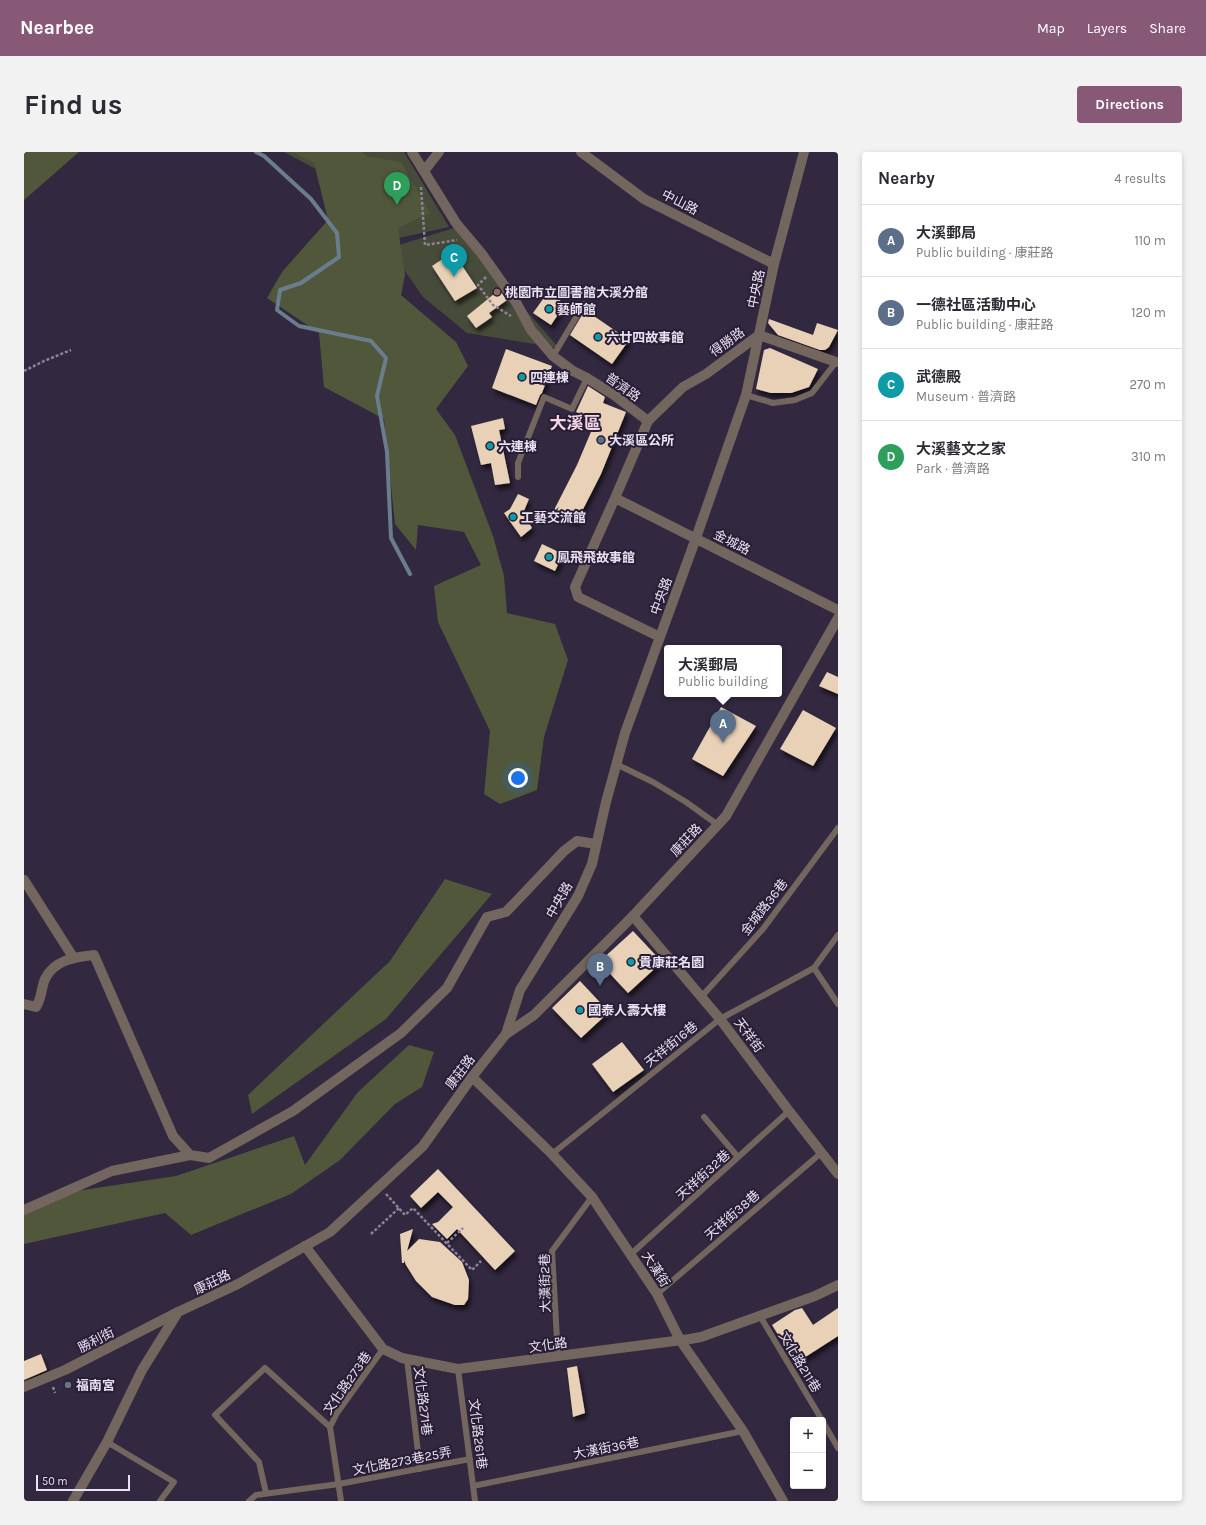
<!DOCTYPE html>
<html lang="en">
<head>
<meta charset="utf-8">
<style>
  :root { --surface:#fff; --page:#f2f2f3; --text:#2b2b33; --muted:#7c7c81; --line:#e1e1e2; --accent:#885877 }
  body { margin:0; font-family:Karla,"Noto Sans TC",sans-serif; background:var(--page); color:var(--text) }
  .controls { position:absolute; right:12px; bottom:12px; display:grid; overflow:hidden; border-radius:4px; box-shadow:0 2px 6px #0003 }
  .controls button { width:36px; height:36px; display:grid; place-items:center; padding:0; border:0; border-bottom:1px solid var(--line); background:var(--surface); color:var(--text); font:20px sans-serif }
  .scale { position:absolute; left:12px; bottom:10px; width:94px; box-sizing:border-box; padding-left:4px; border:2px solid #e8e2f2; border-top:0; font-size:11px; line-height:14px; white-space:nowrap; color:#e8e2f2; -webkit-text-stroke:3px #281e35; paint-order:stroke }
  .you { position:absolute; left:494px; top:626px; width:14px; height:14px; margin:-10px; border:3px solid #fff; border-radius:50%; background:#1a73e8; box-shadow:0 0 0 6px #1a73e833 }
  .badge { display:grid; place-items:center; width:26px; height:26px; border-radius:50%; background:var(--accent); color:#fff; font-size:13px; font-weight:700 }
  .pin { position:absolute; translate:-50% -33px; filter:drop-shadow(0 1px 2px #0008) }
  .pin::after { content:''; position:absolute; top:21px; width:14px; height:12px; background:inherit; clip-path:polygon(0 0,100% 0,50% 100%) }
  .popup { position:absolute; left:640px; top:493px; width:118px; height:52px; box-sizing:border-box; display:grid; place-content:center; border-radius:4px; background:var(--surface); filter:drop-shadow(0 1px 3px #0005); font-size:13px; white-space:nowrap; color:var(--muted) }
  .popup b { font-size:15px; color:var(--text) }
  .popup::after { content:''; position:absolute; left:50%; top:100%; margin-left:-8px; border:8px solid transparent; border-top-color:var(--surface) }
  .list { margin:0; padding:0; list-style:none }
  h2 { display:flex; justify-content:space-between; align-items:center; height:52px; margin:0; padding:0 16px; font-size:17px }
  h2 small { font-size:13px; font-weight:400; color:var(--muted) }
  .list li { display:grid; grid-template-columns:26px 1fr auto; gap:12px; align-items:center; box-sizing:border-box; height:72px; padding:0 16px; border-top:1px solid var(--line) }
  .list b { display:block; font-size:15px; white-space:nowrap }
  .list p { margin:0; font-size:13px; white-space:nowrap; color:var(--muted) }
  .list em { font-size:13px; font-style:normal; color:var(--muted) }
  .map { position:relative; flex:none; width:814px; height:1349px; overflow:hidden; border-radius:4px }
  header { display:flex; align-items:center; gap:24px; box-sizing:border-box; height:56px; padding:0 20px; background:var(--accent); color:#fff }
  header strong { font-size:19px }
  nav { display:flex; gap:22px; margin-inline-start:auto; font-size:14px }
  .intro { display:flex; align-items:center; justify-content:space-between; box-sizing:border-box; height:96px; padding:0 24px }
  h1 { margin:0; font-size:28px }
  .button { padding:10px 18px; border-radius:4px; background:var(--accent); color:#fff; font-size:14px; font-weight:700 }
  main { display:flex; gap:24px; padding:0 24px }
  aside { flex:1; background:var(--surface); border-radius:4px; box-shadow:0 2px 6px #0003 }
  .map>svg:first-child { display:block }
</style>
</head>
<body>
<header>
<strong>Nearbee</strong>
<nav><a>Map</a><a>Layers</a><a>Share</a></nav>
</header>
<div class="intro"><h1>Find us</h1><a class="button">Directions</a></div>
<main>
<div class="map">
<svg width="814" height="1349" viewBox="0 0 814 1349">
  <defs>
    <filter id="shadow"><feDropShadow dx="2.5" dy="4.5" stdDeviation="2" flood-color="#0009"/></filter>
  </defs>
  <rect width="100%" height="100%" fill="#32283f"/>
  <path fill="#474b3a" d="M260 0H380L425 75 356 90 320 32Z
    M430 76 535 196 443 181 399 145 365 96Z"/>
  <path fill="#51573b" d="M0 0H55L0 48Z
    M269 0H338L342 4 377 10 406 61 374 76 381 123 377 143 432 190 444 214 412 257 431 283 469 384 480 424 483 461 531 472 544 508 520 585 513 638 476 652 460 642 466 579 414 470 410 434 457 413 440 380 394 373 392 398 371 372 360 267 300 235 295 181 243 146 258 120 304 68 290 11Z
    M421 727 468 742 362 867 228 962 224 943 366 809Z
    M385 893 410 900 398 935 371 952 316 1008 267 1042 167 1083 141 1061 0 1092V1060L52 1039 152 1024 270 984 281 1013 334 940Z"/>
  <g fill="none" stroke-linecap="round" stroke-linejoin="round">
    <path stroke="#6a7d8d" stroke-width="4" d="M232 0 240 4 287 47 313 81 315 105 277 131 256 138 253 158 275 174 347 189 362 206 353 244 363 300 367 386 386 422"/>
  </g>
  <path fill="#e9d1b7" filter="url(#shadow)" d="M429 100 453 136 431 149 408 114Z
    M475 138 483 148 465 161 468 165 452 176 443 164Z
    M524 140 541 152 527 173 509 161Z
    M561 158 605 188 588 212 546 183Z
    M745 167 789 183 793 171 814 178 805 195 801 198H796L754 183 744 171Z
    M746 196 794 217 785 235 767 241H747L732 237 740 198Z
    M482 197 528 214 518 241 516 243 512 253 468 236Z
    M564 234 581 245 579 251 602 260 577 322 552 371 532 361 535 355 529 360 553 313 572 268 552 260Z
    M479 266 481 277 475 278 486 331 471 333 467 311 457 313 447 274Z
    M494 342 505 347 499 361 508 376 497 385 480 361 486 357Z
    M518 392 539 402 531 419 510 409Z
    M803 520 814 525V542L795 534Z
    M697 555 732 574 699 624 668 607Z
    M779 558 812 576 789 614 756 597Z
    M609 779 638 810 604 841 575 810Z
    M556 829 585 860 557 886 528 856Z
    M598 890 620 918 589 940 568 912Z
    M414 1017 491 1099 471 1118 433 1077 423 1087 408 1072 414 1070 429 1055 414 1040 397 1056 386 1044Z
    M389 1077 383 1099 395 1087 416 1090 438 1110 445 1128 444 1147 440 1153H431L408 1145 392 1129 382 1113 380 1108V1111H378L376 1082Z
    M778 1156 789 1173 814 1156V1184L772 1211 748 1173 771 1158Z
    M17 1202 23 1218 0 1228V1209Z
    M553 1214 561 1261 549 1265 543 1216Z"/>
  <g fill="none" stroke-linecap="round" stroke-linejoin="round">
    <path stroke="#8b8397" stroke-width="2.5" stroke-dasharray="3 2" stroke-linecap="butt" d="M397 35 401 93 433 88
      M462 125 454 133 469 153 487 164
      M0 219 20 209 47 198
      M362 1042 381 1063 389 1056 448 1118 457 1109
      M347 1082 375 1056
      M423 1091 439 1076
      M29 1235 31 1241"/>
    <path stroke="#72665e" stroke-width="6" d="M529 204 560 152
      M722 243 749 251 771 248 788 241 812 210
      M494 325V311L520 245 548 257 563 226
      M592 612 629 630 662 650 694 673
      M790 816 814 852
      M678 844 739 777 814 676
      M680 965 714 1005
      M528 1002 696 867 790 816 814 783
      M607 1102 765 959
      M633 1142 797 1001
      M736 1164 798 1268
      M534 1205 528 1099 568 1045
      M383 1207 396 1317
      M434 1217 451 1349
      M799 1270 814 1296
      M83 1290 150 1330 136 1349
      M449 1334 719 1279
      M242 1341 235 1310 191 1263 241 1216 306 1275
      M225 1349 232 1343 315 1332 446 1307
      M317 1349 306 1275 313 1261 359 1197"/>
    <path stroke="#72665e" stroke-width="10" d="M388 0 432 71 458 102 492 150 507 178 529 204 549 219 563 226 590 243 624 269
      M557 0 620 47 750 112
      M400 19 415 0
      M735 183 812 210
      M591 346 814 458
      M636 485 554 445 551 435 591 346 624 269 659 235 682 222 735 183
      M0 728 49 805
      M609 764 696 867 765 959 814 1022
      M0 852 12 855C18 846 17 836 21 827 30 808 51 805 70 803L149 984 166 1003
      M482 882 496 838 554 744 568 712 582 650 601 581 672 386 722 243 750 112 780 0
      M448 925 528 1002 568 1045 633 1142 656 1188 719 1279 759 1349
      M0 1058 88 1019 166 1003 185 1006 269 959 377 881 423 836 463 765 482 760 540 699 553 689 572 692
      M281 1094 359 1197 378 1206 434 1217 666 1187 677 1185 791 1144 814 1133
      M0 1235 41 1218 154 1160"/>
    <path stroke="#72665e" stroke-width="10" d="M49 1349 83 1290 118 1218 154 1160 214 1132 306 1080 399 994 448 925 482 882 510 863 609 764 702 664 814 466"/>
  </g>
  <circle fill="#8d6e63" stroke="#281e35" stroke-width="1.5" cx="473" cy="140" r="4"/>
  <g fill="#0f9aa8" stroke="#281e35" stroke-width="1.5">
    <circle cx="525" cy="157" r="4"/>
    <circle cx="574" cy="185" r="4"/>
    <circle cx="498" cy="225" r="4"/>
    <circle cx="466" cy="294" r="4"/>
    <circle cx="489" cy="365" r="4"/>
    <circle cx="525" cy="405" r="4"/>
    <circle cx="607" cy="810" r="4"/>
    <circle cx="556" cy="858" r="4"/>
  </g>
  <circle fill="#5c6f8a" stroke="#281e35" stroke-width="1.5" cx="577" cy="288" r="4"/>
  <circle fill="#6b7280" stroke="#281e35" stroke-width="1.5" cx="44" cy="1233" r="4"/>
  <g text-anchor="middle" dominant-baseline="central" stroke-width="4" stroke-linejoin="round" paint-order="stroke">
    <g font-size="13" fill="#e8e2f2" stroke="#281e35">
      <text transform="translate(656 50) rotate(27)">中山路</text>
      <text transform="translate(732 137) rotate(-78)">中央路</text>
      <text transform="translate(703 190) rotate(-36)">得勝路</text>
      <text transform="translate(599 235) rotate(35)">普濟路</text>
      <text transform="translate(708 390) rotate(27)">金城路</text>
      <text transform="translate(637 444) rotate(-70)">中央路</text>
      <text transform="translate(662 688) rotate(-47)">康莊路</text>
      <text transform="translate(535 748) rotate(-60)">中央路</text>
      <text transform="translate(740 755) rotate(-52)">金城路36巷</text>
      <text transform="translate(725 883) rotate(53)">天祥街</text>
      <text transform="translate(647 892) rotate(-39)">天祥街16巷</text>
      <text transform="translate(436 920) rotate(-53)">康莊路</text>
      <text transform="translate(679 1023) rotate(-42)">天祥街32巷</text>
      <text transform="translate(708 1063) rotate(-41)">天祥街38巷</text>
      <text transform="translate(632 1117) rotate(57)">大漢街</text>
      <text transform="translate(188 1130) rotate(-26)">康莊路</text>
      <text transform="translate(521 1131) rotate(-91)">大漢街2巷</text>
      <text transform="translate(72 1188) rotate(-27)">勝利街</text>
      <text transform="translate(524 1193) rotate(-8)">文化路</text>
      <text transform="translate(776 1210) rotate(59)">文化路211巷</text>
      <text transform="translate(323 1231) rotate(-55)">文化路273巷</text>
      <text transform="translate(399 1249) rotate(83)">文化路271巷</text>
      <text transform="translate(454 1282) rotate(83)">文化路261巷</text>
      <text transform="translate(582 1296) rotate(-11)">大漢街36巷</text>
      <text transform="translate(378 1309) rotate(-11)">文化路273巷25弄</text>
    </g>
    <g font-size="13" font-weight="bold" fill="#e8e2f2" stroke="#281e35" text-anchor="start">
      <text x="481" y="140">桃園市立圖書館大溪分館</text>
      <text x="533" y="157">藝師館</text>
      <text x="582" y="185">六廿四故事館</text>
      <text x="506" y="225">四連棟</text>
      <text x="585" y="288">大溪區公所</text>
      <text x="474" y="294">六連棟</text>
      <text x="497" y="365">工藝交流館</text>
      <text x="533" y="405">鳳飛飛故事館</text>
      <text x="615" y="810">貴康莊名園</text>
      <text x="564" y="858">國泰人壽大樓</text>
      <text x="52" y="1233">福南宮</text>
    </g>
    <g font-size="17" font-weight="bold" fill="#f5d6e5" stroke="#281e35">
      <text x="551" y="271">大溪區</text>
    </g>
  </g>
</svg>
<div class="controls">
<button>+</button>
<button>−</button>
</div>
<div class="scale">50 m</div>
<div class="you"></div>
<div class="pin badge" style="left:699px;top:591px;background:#5c6f8a">A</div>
<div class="popup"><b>大溪郵局</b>Public building</div>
<div class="pin badge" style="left:576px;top:834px;background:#5c6f8a">B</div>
<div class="pin badge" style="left:430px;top:125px;background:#0f9aa8">C</div>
<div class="pin badge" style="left:373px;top:53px;background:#2e9e5b">D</div>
</div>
<aside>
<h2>Nearby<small>4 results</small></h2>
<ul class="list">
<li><span class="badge" style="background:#5c6f8a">A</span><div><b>大溪郵局</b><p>Public building · 康莊路</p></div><em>110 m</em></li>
<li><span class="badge" style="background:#5c6f8a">B</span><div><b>一德社區活動中心</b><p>Public building · 康莊路</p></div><em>120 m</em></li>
<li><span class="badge" style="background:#0f9aa8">C</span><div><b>武德殿</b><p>Museum · 普濟路</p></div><em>270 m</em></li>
<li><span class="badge" style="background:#2e9e5b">D</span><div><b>大溪藝文之家</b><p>Park · 普濟路</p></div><em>310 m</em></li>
</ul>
</aside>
</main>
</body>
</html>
